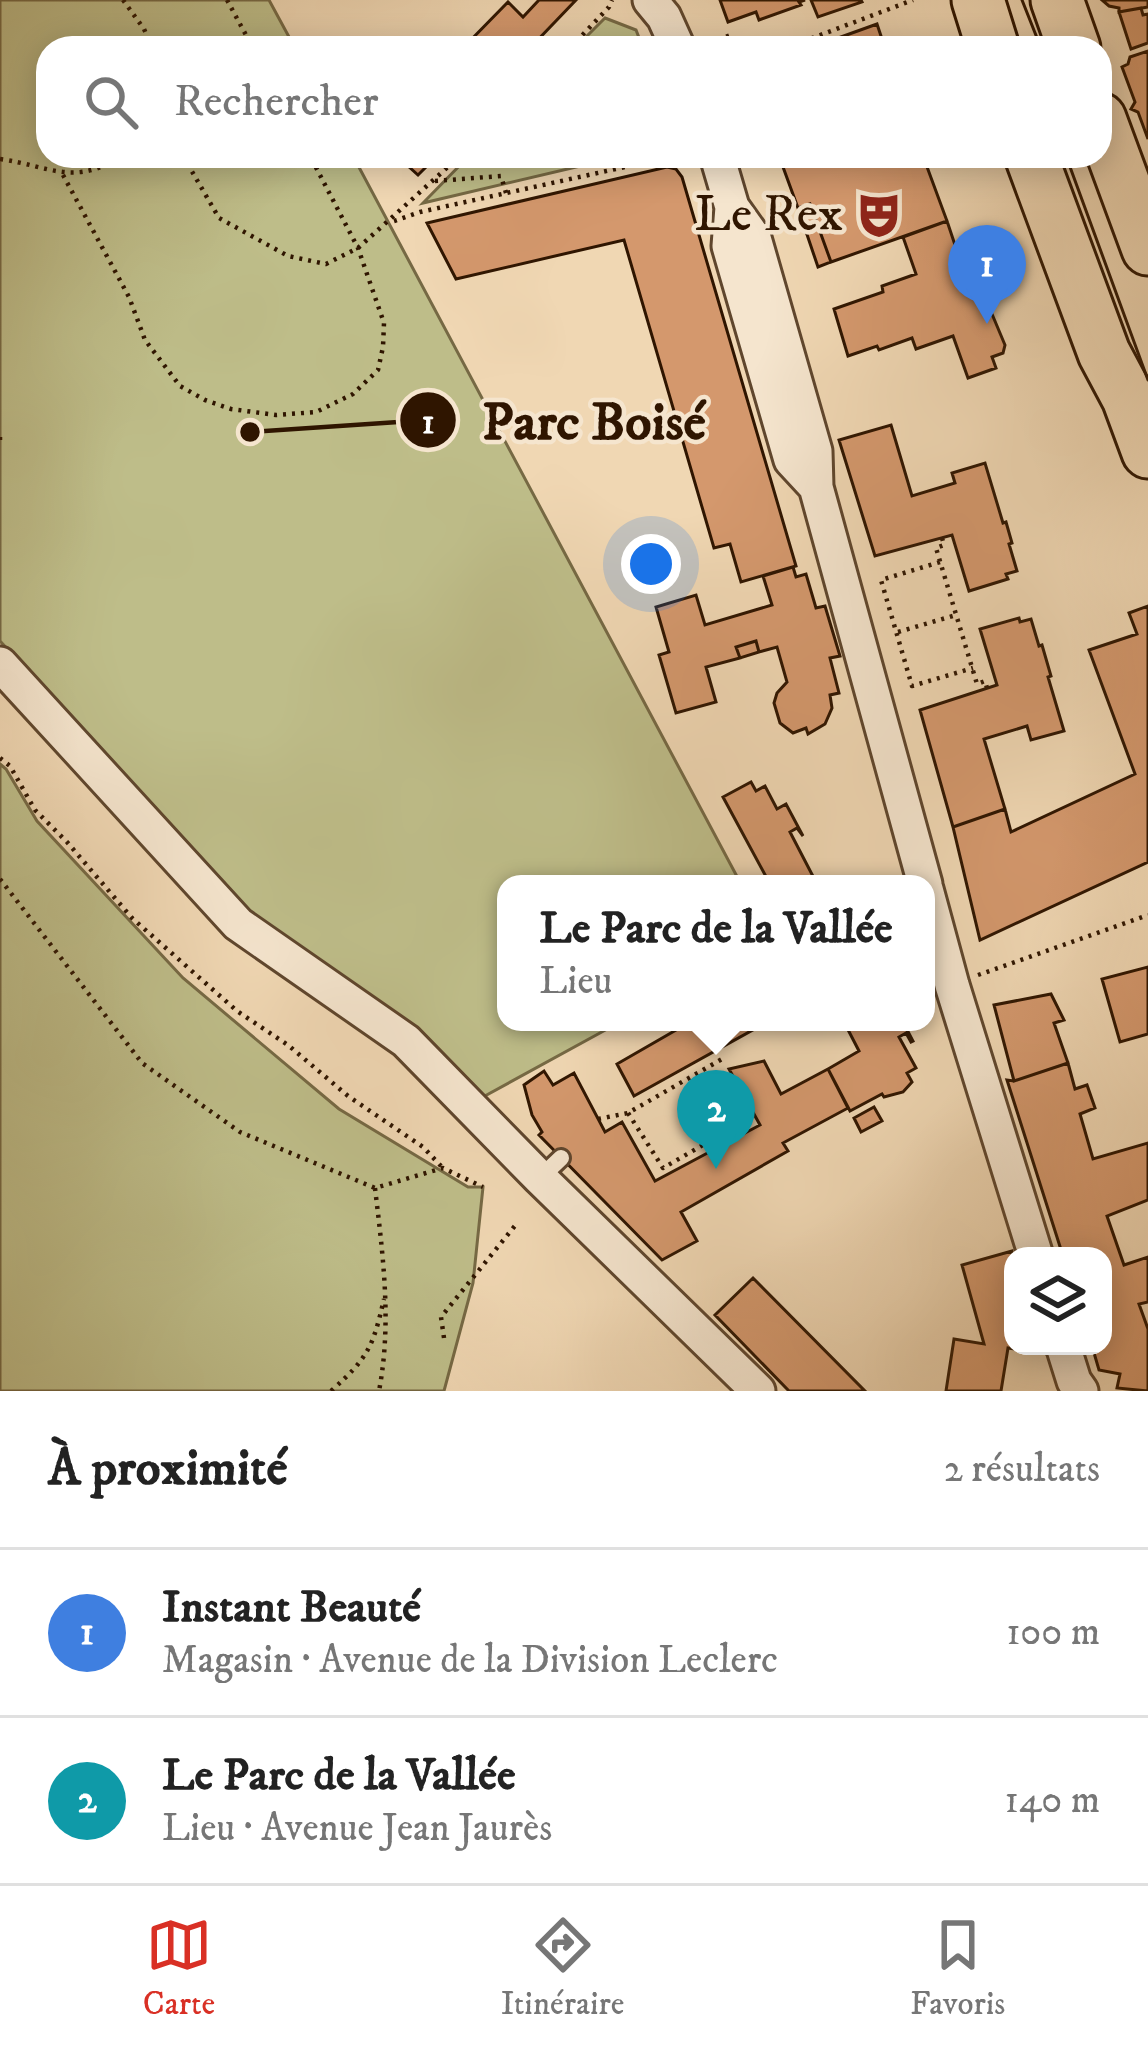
<!DOCTYPE html>
<html lang="fr">
<head>
<meta charset="utf-8">
<style>
  :root { --surface:#fff; --page:#f6f6f6; --text:#222; --muted:#767676; --line:#e0e0e0; --accent:#d93025 }
  body { margin:0; font-family:"IM FELL DW Pica",serif; background:var(--page); color:var(--text) }
  .controls { position:absolute; right:36px; bottom:36px; display:grid; overflow:hidden; border-radius:24px; box-shadow:0 6px 30px #0003 }
  .controls button { width:108px; height:108px; display:grid; place-items:center; padding:0; border:0; border-bottom:3px solid var(--line); background:var(--surface); color:var(--text); font:60px sans-serif }
  .you { position:absolute; left:651px; top:564px; width:42px; height:42px; margin:-30px; border:9px solid #fff; border-radius:50%; background:#1a73e8; box-shadow:0 0 0 18px #1a73e833 }
  .badge { display:grid; place-items:center; width:78px; height:78px; border-radius:50%; background:var(--accent); color:#fff; font-size:39px; font-weight:700 }
  .pin { position:absolute; translate:-50% -99px; filter:drop-shadow(0 3px 6px #0008) }
  .pin::after { content:''; position:absolute; top:63px; width:42px; height:36px; background:inherit; clip-path:polygon(0 0,100% 0,50% 100%) }
  .popup { position:absolute; left:497px; top:875px; width:438px; height:156px; box-sizing:border-box; display:grid; place-content:center; border-radius:24px; background:var(--surface); filter:drop-shadow(0 3px 9px #0005); font-size:39px; white-space:nowrap; color:var(--muted) }
  .popup b { font-size:45px; color:var(--text) }
  .popup::after { content:''; position:absolute; left:50%; top:100%; margin-left:-24px; border:24px solid transparent; border-top-color:var(--surface) }
  .list { margin:0; padding:0; list-style:none }
  h2 { display:flex; justify-content:space-between; align-items:center; height:156px; margin:0; padding:0 48px; font-size:51px }
  h2 small { font-size:39px; font-weight:400; color:var(--muted) }
  .list li { display:grid; grid-template-columns:78px 1fr auto; gap:36px; align-items:center; box-sizing:border-box; height:168px; padding:0 48px; border-top:3px solid var(--line) }
  .list b { display:block; font-size:45px; white-space:nowrap }
  .list p { margin:0; font-size:39px; white-space:nowrap; color:var(--muted) }
  .list em { font-size:39px; font-style:normal; color:var(--muted) }
  .icon { flex:none; width:66px; height:66px; fill:none; stroke:currentColor; stroke-width:2; stroke-linecap:round; stroke-linejoin:round }
  .map { position:relative; flex:none; width:1148px; height:1391px; overflow:hidden }
  .search { position:absolute; background:var(--surface); box-shadow:0 6px 30px #0003; left:36px; right:36px; top:36px; height:132px; display:flex; align-items:center; gap:30px; box-sizing:border-box; padding:0 42px; border-radius:36px; color:var(--muted); font-size:45px }
  .sheet { height:492px; background:var(--surface) }
  nav { display:flex; justify-content:space-around; align-items:center; box-sizing:border-box; height:168px; border-top:3px solid var(--line); background:var(--surface); font-size:33px; color:var(--muted) }
  nav a { display:grid; justify-items:center; gap:6px }
  nav .on { color:var(--accent) }
  .map>svg:first-child { display:block }
</style>
</head>
<body>
<div class="map">
<svg width="1148" height="1391" viewBox="0 0 1148 1391">
  <rect width="100%" height="100%" fill="#f0d7b3"/>
  <filter id="stains"><feTurbulence type="fractalNoise" baseFrequency=".00167" numOctaves="4"/><feColorMatrix values="0 0 0 0 .2 0 0 0 0 .09 0 0 0 0 .02 0 0 0 .5 -.17"/></filter>
  <radialGradient id="worn" r=".72"><stop offset=".6" stop-color="#630" stop-opacity="0"/><stop offset="1" stop-color="#630" stop-opacity=".3"/></radialGradient>
  <path fill="#bebd89" stroke="#766944" stroke-width="3" d="M0 0H269L295 48H48V156H353L741 884H506V1022H620L483 1097 256 919 0 641Z
    M605 18 636 30 643 48H575Z
    M469 156H623L423 203Z
    M0 764 6 769 37 821 183 978 339 1109 468 1187H483L473 1283 444 1391H0Z"/>
  <path fill="#d4986d" stroke="#2f1500" stroke-width="3" d="M539 0H576L530 48H463L508 2 523 17Z
    M720 0H805L799 2 801 5 759 20 756 12 728 22Z
    M811 0H861L862 2 818 17Z
    M1102 0H1148V7L1119 12V8L1109 6Z
    M1141 8 1143 15 1148 14V43L1131 49 1119 12Z
    M877 24 885 48H829L827 42Z
    M1148 51V139L1138 112 1131 109 1135 102 1122 67 1128 64 1130 57Z
    M397 156H437L418 175Z
    M779 156H923L947 221 831 262 810 204 798 208Z
    M667 167 676 169 682 177 796 566 741 582 730 544 714 548 624 240 456 279 427 223Z
    M810 204 831 262 818 267 798 208Z
    M947 221 958 254 971 250 992 314 1005 345 1003 353 992 357 996 368 968 378 953 336 916 349 912 338 879 350 877 346 848 356 834 309 883 292 882 286 916 274 903 237Z
    M891 425 912 496 955 483 952 473 985 463 1003 523 1006 522 1012 543 1009 544 1017 571 1006 574 1008 579 969 591 952 535 875 556 839 440Z
    M793 567 796 577 806 574 816 608 825 606 840 656 830 658 839 693 830 695 832 708 825 724 808 734 806 728 793 733 780 723 774 703 777 693 787 682 777 647 759 652 756 641 736 647 740 658 706 667 716 702 676 713 659 655 669 652 656 607 696 595 705 625 772 605 763 576Z
    M1148 606V862L980 940 953 827 1005 809 1011 832 1135 774 1089 650 1137 634 1129 613Z
    M1019 618 1020 622 1031 619 1039 646 1042 645 1051 676 1048 677 1064 731 1031 740 1027 726 984 739 1005 809 953 827 920 710 997 685 980 629Z
    M756 641 759 652 740 658 736 647Z
    M751 782 756 791 765 786 777 809 786 804 803 836 797 828 790 832 817 884H770L723 797Z
    M1148 967V1034L1120 1042 1102 979Z
    M1051 994 1064 1020 1054 1023 1068 1063 1014 1081 994 1005Z
    M690 1022H767L634 1096 617 1064Z
    M844 1022H903L913 1041 911 1042 906 1033 899 1037 916 1068 907 1073 912 1082 903 1092 884 1097 882 1094 850 1111 828 1069 859 1051Z
    M764 1061 781 1094 828 1069 848 1108 783 1143 788 1151 681 1212 697 1241 662 1260 539 1135 542 1132 532 1115 524 1085 544 1071 553 1085 574 1073 605 1132 622 1122 655 1181 760 1125 729 1069Z
    M1068 1063 1075 1089 1087 1085 1095 1108 1080 1114 1093 1159 1148 1143V1200L1107 1216 1124 1265 1148 1257V1302L1139 1304 1148 1329V1391L1117 1388 1120 1374 1099 1370 1092 1346H1103V1256H1063L1007 1080 1014 1081Z
    M874 1107 882 1121 861 1132 854 1118Z
    M1012 1251 1013 1346H1044L1047 1354 1008 1348 1001 1391H946L954 1339 984 1344 962 1265Z
    M753 1278 865 1391H789L715 1315Z"/>
  <g fill="none" stroke-linecap="round" stroke-linejoin="round">
    <defs>
      <path id="service" d="M540 1178 561 1158"/>
      <path id="minor" d="M650 0 664 17 678 48
        M717 156 732 207 754 238 815 451 816 487 925 884
        M732 207 729 246 791 460 816 487
        M0 664 238 924 406 1041 540 1178 758 1391
        M926 889 952 985 1036 1256
        M1063 1346 1074 1381 1081 1391"/>
      <path id="primary" d="M978 0 993 48
        M1057 0 1074 48
        M1100 119 1148 249
        M1031 156 1104 353 1128 398 1148 452"/>
    </defs>
    <use href="#service" stroke="#5f462d" stroke-width="22"/>
    <use href="#minor" stroke="#5f462d" stroke-width="39"/>
    <use href="#primary" stroke="#2f1500" stroke-width="57"/>
    <path stroke="#2f1500" stroke-width="4.5" stroke-dasharray="3 6" stroke-linecap="butt" d="M123 0 144 29 152 48
      M227 0 253 48
      M570 48 609 7 612 0
      M719 48 717 40 731 35 735 48
      M786 48 913 0
      M183 156 219 218 288 256 326 264 358 248 460 156
      M0 159C50 166 73 187 122 156
      M454 162 477 161 494 156
      M63 175 129 297 145 340 180 386 205 400 231 409 276 415 316 412 353 394 378 370 383 347 384 323 358 248 310 156
      M435 181 501 176 506 193
      M394 221 420 212 675 156
      M0 437V444
      M942 538 944 545 936 548 977 684 985 681 987 688
      M940 562 881 580 912 686 973 668
      M898 632 956 615
      M0 758 10 766 35 810 67 842 132 918 237 1011 288 1045 348 1096 423 1147 441 1166
      M0 879 142 1063 240 1132 375 1188 443 1168 483 1187
      M978 975 1148 915
      M628 1113 663 1168 743 1122
      M598 1119 628 1113 722 1059
      M375 1188C383 1256 392 1323 379 1391
      M444 1338 441 1317 518 1222
      M331 1391C368 1358 373 1347 384 1299"/>
    <use href="#service" stroke="#f5e5ce" stroke-width="16"/>
    <use href="#minor" stroke="#f5e5ce" stroke-width="33"/>
    <use href="#primary" stroke="#f0d7b3" stroke-width="51"/>
    <path stroke="#2f1500" stroke-width="3" d="M1022 0 1041 48
      M1066 156 1148 380"/>
  </g>
  <defs>
    <symbol id="theatre-bare" viewBox="-9 -9 18 18"><path d="M-5-5.5Q0-4 5-5.5V0Q5 5 0 6Q-5 5-5 0ZM-3.3-2.5H-1v1.5H-3.3ZM1-2.5H3.3v1.5H1ZM-2.8 1Q0 5.5 2.8 1Z" fill="#8f2418" stroke="#f5e5ce" stroke-width="2.5" paint-order="stroke"/></symbol>
  </defs>
  <g fill-rule="evenodd">
    <use href="#theatre-bare" x="846" y="182" width="66" height="66"/>
  </g>
  <g text-anchor="middle" dominant-baseline="central" stroke-width="9" stroke-linejoin="round" paint-order="stroke">
    <g font-size="51" fill="#2f1500" stroke="#f5e5ce" text-anchor="end">
      <text x="843" y="215">Le Rex</text>
    </g>
  </g>
  <path fill="none" stroke="#2f1500" stroke-width="4.5" d="M250 432L428 420"/>
  <g fill="#2f1500" stroke="#f5e5ce" stroke-width="4.5">
    <circle cx="250" cy="432" r="12"/>
    <circle cx="428" cy="420" r="30"/>
  </g>
  <g font-size="36" text-anchor="middle" font-weight="bold" fill="#fff">
    <text x="428" y="433">1</text>
  </g>
  <g font-size="54" text-anchor="middle" font-weight="bold" fill="#2f1500" stroke="#f5e5ce" stroke-width="9" stroke-linejoin="round" paint-order="stroke">
    <text x="594" y="439">Parc Boisé</text>
  </g>
  <rect width="100%" height="100%" filter="url(#stains)"/>
  <rect width="100%" height="100%" fill="url(#worn)"/>
</svg>
<div class="controls">
<button><svg class="icon" aria-label="layers" viewBox="0 0 24 24"><path d="M12 4l9 5-9 5-9-5zM3 14l9 5 9-5"/></svg></button>
</div>
<div class="you"></div>
<div class="pin badge" style="left:987px;top:324px;background:#3f7fe0">1</div>
<div class="pin badge" style="left:716px;top:1169px;background:#0f9aa8">2</div>
<div class="popup"><b>Le Parc de la Vallée</b>Lieu</div>
<div class="search"><svg class="icon" aria-label="search" viewBox="0 0 24 24"><circle cx="10" cy="10" r="6"/><path d="M15 15l6 6"/></svg>Rechercher</div>
</div>
<section class="sheet">
<h2>À proximité<small>2 résultats</small></h2>
<ul class="list">
<li><span class="badge" style="background:#3f7fe0">1</span><div><b>Instant Beauté</b><p>Magasin · Avenue de la Division Leclerc</p></div><em>100 m</em></li>
<li><span class="badge" style="background:#0f9aa8">2</span><div><b>Le Parc de la Vallée</b><p>Lieu · Avenue Jean Jaurès</p></div><em>140 m</em></li>
</ul>
</section>
<nav>
<a class="on"><svg class="icon" aria-label="map" viewBox="0 0 24 24"><path d="M3 6l6-2 6 2 6-2v14l-6 2-6-2-6 2zM9 4v14M15 6v14"/></svg>Carte</a>
<a><svg class="icon" aria-label="directions" viewBox="0 0 24 24"><path d="M12 3l9 9-9 9-9-9zM9 14v-3h6M13 9l2 2-2 2"/></svg>Itinéraire</a>
<a><svg class="icon" aria-label="saved" viewBox="0 0 24 24"><path d="M7 4h10v16l-5-4-5 4z"/></svg>Favoris</a>
</nav>
</body>
</html>
